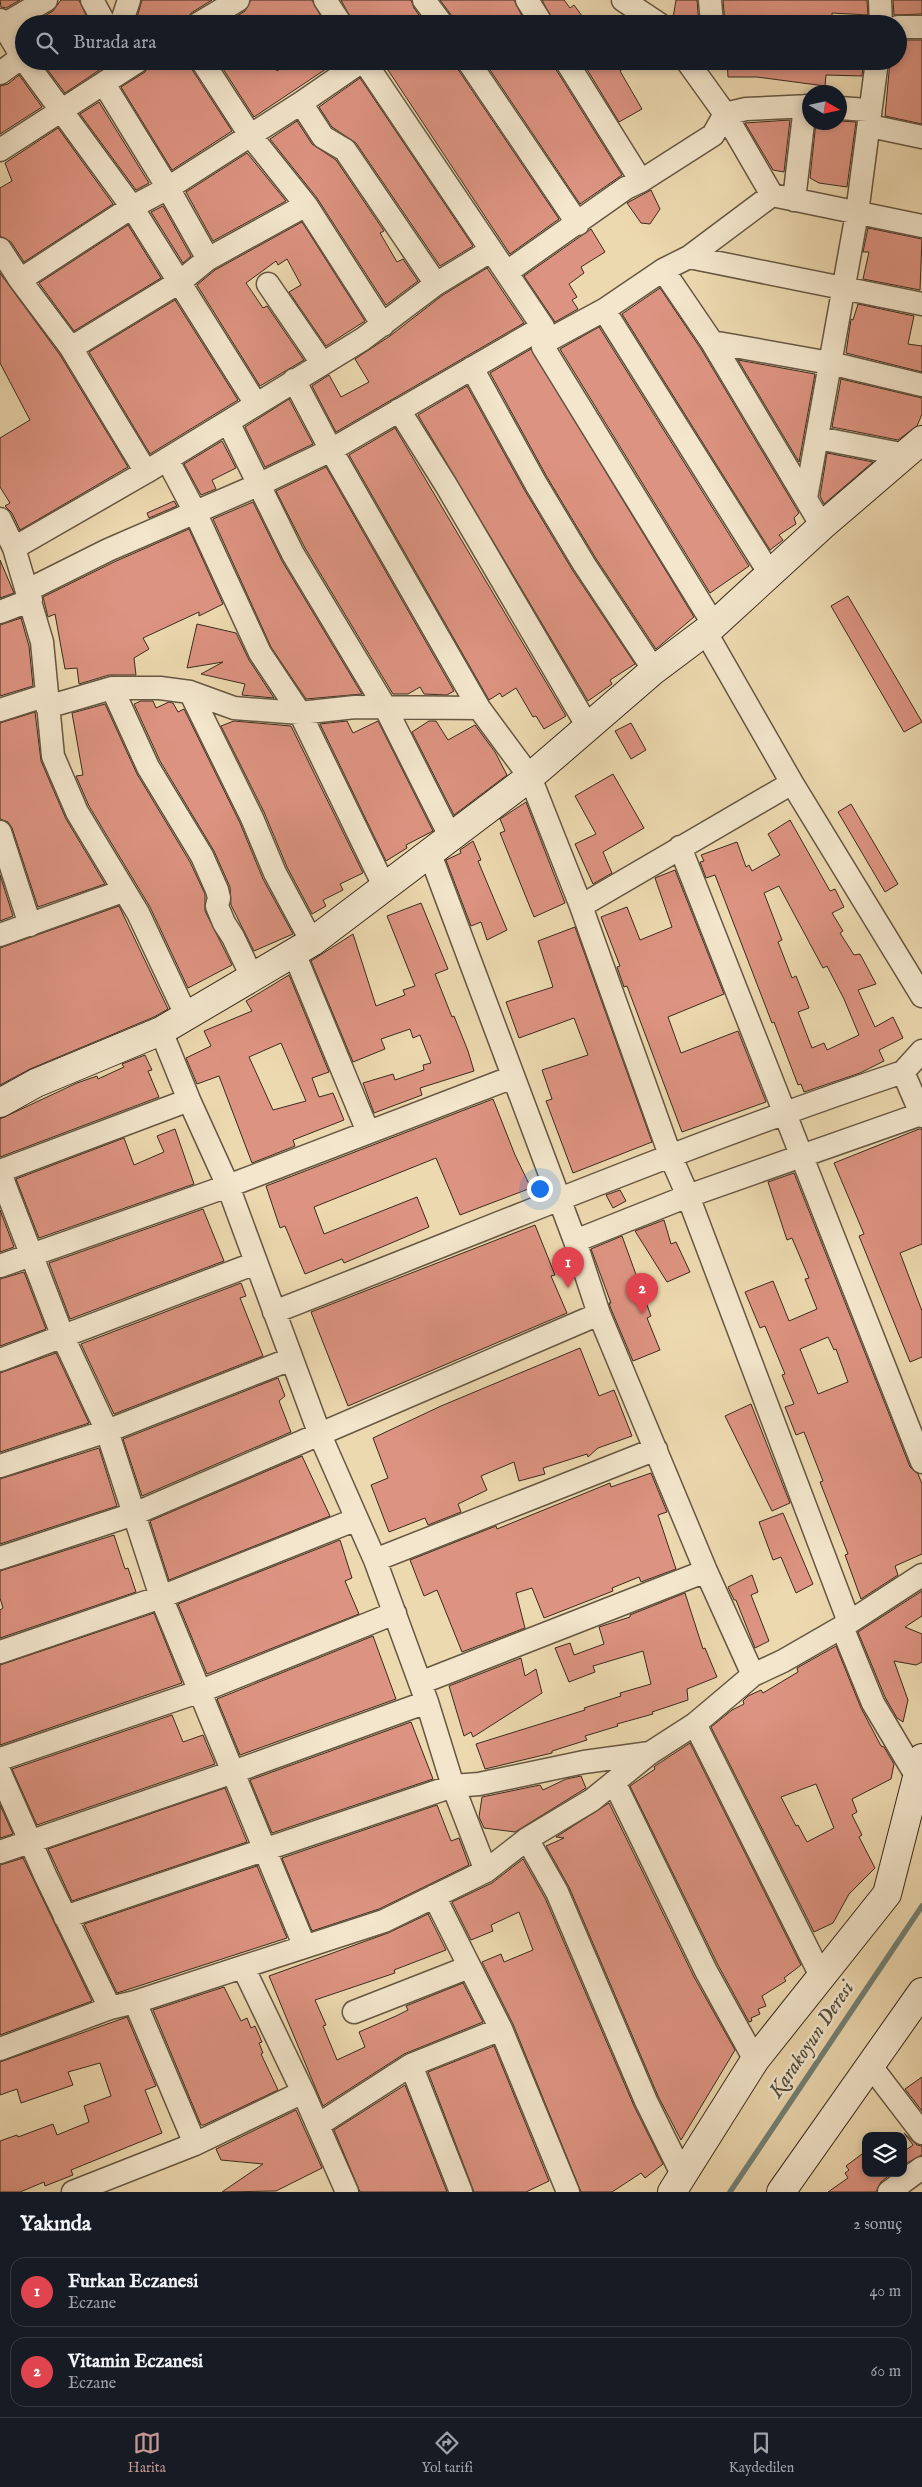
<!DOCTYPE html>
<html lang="tr">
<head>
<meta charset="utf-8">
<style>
  :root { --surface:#171b24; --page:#20242c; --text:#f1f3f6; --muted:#9ea1a6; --line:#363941; --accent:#c59692 }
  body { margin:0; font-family:"IM FELL English",serif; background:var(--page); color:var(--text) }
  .controls { position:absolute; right:15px; bottom:15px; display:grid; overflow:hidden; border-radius:10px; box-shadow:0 2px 8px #0003 }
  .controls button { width:45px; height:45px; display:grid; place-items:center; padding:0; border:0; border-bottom:1px solid var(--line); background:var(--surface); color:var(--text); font:25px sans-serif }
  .compass { position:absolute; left:802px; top:85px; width:45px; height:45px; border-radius:50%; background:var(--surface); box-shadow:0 2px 8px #0003; rotate:99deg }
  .you { position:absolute; left:539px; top:1188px; width:18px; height:18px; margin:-12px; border:4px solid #fff; border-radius:50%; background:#1a73e8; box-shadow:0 0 0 8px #1a73e833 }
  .badge { display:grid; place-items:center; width:32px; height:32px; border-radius:50%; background:var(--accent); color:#fff; font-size:16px; font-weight:700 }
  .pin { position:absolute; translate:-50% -41px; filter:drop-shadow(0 1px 2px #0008) }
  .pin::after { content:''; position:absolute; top:26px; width:18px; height:15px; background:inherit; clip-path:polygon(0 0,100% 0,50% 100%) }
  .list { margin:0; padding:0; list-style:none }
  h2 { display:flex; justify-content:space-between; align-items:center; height:65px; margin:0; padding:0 20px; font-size:21px }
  h2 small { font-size:16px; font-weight:400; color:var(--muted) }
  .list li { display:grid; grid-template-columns:32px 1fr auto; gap:15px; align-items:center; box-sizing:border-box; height:70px; margin:0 10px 10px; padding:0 10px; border:1px solid var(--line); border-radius:15px }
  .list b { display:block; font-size:19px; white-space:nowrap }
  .list p { margin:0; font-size:16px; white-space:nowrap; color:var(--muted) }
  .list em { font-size:16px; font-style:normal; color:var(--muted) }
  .icon { flex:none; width:28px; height:28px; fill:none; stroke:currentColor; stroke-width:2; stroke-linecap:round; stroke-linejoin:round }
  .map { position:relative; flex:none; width:922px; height:2192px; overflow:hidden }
  .search { position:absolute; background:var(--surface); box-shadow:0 2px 8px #0003; left:15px; right:15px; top:15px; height:55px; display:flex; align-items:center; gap:12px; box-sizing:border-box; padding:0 18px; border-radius:28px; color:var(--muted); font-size:19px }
  .sheet { height:225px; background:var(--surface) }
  nav { display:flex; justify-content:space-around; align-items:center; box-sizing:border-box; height:70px; border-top:1px solid var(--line); background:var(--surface); font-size:14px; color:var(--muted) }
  nav a { display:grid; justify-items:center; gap:2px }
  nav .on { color:var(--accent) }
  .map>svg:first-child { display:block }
</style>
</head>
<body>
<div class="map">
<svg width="922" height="2192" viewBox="0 0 922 2192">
  <rect width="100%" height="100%" fill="#edd9b0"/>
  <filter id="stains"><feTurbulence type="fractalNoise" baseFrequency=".004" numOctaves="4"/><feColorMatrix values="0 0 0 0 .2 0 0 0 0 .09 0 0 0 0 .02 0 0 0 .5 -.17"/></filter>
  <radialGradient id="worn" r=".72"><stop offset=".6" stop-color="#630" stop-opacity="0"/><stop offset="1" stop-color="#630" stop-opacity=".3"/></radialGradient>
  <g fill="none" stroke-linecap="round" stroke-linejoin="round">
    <path stroke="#738176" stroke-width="5.5" d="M730 2192 922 1906"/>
  </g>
  <path fill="#dd9381" stroke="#392c1d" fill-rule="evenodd" d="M0 0H20L6 8 1 7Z
    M61 0H79L90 24H31L53 11Z
    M142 0H212L191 13 185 24H138L136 21Z
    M251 0H312L325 24H224L245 11Z
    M341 0H411L414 8 425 24H354Z
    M440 0H514L526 24H455L452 16Z
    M542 0H564L570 8 574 5 588 24H555Z
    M676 0H697L699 24 673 18Z
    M723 0H867L868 15 832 13V22L802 18 803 24H725Z
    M893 0H922V14L894 15Z
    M898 40H922V124L885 116 890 61H898Z
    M41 61H113L65 93Z
    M151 61H189L191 68 232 131 172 170 121 87 145 72Z
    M218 61H271L277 71 283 67 285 70 298 61H338L254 117Z
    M382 61H455L457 68 559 219 510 254Z
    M484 61H553L555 68 622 175 580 204Z
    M582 61H633L620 71 642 109 619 122Z
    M727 61H864L862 76 826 75 825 86 757 77H728Z
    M19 75 42 107 0 134V86L8 84Z
    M360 78 473 246 440 266 356 143 332 127 319 107Z
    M99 102 149 183 136 190 80 114Z
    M790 120 784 172 773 170 745 123Z
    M297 121 312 144 336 160 384 231 380 233 397 262 403 259 418 281 386 305 317 198 270 139Z
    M840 121 856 122 847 187 819 183 810 178 816 122Z
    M58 128 113 204 24 262 11 242 0 236V188L12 181 5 163Z
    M247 153 286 201 213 241 186 192Z
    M651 190 660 209 650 224 641 223 627 203Z
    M163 206 191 256 183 263 151 212Z
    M302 222 365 321 326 346 289 292 301 285 287 259 278 265 276 261 246 283 263 308 267 306 304 360 260 386 197 285 215 270Z
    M128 225 161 278 74 331 39 283Z
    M868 228 922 239 920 290 863 279 869 252H863Z
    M591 229 605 252 581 267 584 273 569 284 577 297 572 300 578 309 555 322 524 276Z
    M487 268 524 323 336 432 312 386 329 375 341 397 369 382 355 359 390 336 443 295Z
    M0 273 60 355 128 467 20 530 12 513 5 506 10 503 0 487V438L30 420 0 363Z
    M660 288 701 349 799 513 794 518 796 524 779 535 783 540 770 550 622 314Z
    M175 300 238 400 150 454 89 352Z
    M858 304 914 316 908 344 922 346V372L846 353 851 319 853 320Z
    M599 327 749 566 710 593 560 349Z
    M531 349 694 617 656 649 595 557 547 477 490 373Z
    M738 360 815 374 799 462Z
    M841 379 922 398V414L917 426 898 440 832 427Z
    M467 386 525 491 573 571 635 664 610 680 612 684 588 701 418 415Z
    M289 399 313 444 265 467 245 427Z
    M395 428 566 716 544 729 536 716 533 717 516 688 502 697 500 693 489 700 349 455Z
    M222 441 236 468 212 480 216 489 201 495 184 464Z
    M827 453 873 462 824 504 820 496Z
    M326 467 454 691 447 695 424 694 420 687 408 694H393L305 548 276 491Z
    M174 501 177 506 149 518 147 513Z
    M253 502 282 561 362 694 306 699 271 647 213 519Z
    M189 529 223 604 199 616V612L143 638 149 649 134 658 136 675H109L79 684 77 668 65 669 55 614 48 617 43 597 114 562Z
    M0 560 14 593 0 598Z
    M848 596 922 722 904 732 831 606Z
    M21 618 29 646 33 686 0 696V625Z
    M197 624 236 633 249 660 274 698 242 695 245 684 201 674 223 662 187 668Z
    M141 701H153L156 708 169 702 173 703 178 712 184 709 240 823 263 879 293 934 254 951 231 905 230 887 214 851 160 761 134 704Z
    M105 704 137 774 190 862 205 894V911L232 965 188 988 150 907 89 806 76 776 83 775 72 713Z
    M35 712 41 761 66 819 105 884 38 907 12 828 8 822 0 819V723Z
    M234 721 291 726 363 873 340 884 343 890 323 900 326 906 312 914 287 867 264 812 221 726Z
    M347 721 353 733 378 721 433 831 406 845 407 848 386 861 320 724Z
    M429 721H436L448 740 475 725 495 752 507 775 454 815 412 732Z
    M631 723 646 750 631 759 615 731Z
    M613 774 644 828 603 852 612 873 593 884 575 844 596 834 575 796Z
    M526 802 565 903 534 917 500 833 505 831 500 819Z
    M851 804 898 884 885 892 838 812Z
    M790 820 830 891 835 889 844 907 832 913 843 931 840 933 854 955 860 954 876 984 858 990 875 1027 893 1017 903 1038 879 1050 884 1061 860 1073 804 1092 801 1084 798 1085 774 1022 772 1023 715 875 706 878 700 862 704 861 701 855 737 842 746 867 749 865 752 871 780 855 768 834ZM779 886 823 968 827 966 844 999 859 1035 827 1050 824 1043 812 1048 798 1012 809 1008 796 976 792 978 778 942 782 940 764 893Z
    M473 841 481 860 478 861 507 930 487 940 481 922 471 926 446 860 461 853 460 850Z
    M675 870 724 994 668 1017 681 1053 738 1031 766 1102 682 1132 627 986 624 987 617 967 620 966 601 917 627 907 640 940 672 927 655 878Z
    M0 875 13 916 0 921Z
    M421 903 448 969 435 974 452 1017 454 1016 468 1051 474 1071 420 1088 422 1095 374 1113 363 1083 393 1074 395 1080 424 1070 423 1065 431 1063 420 1035 413 1038 410 1029 381 1039 385 1049 353 1062 311 961 353 934 376 1006 405 995 403 990 415 986 387 916Z
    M119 906 168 1009 154 1017 30 1069 0 1085V948Z
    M575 927 652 1142 573 1173 546 1101 552 1099 542 1070 588 1055 574 1018 519 1038 506 1002 553 987 538 941Z
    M289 975 329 1072 312 1078 319 1097 333 1093 344 1120 293 1140 295 1146 252 1163 219 1076 197 1084 186 1058 211 1046 204 1031 252 1011 246 1001ZM281 1043 306 1101 273 1110 249 1057Z
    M145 1055 152 1070 148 1071 159 1097 0 1157V1119L77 1083 97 1076 98 1079 124 1067 122 1064Z
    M493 1099 515 1155 531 1188 460 1215 436 1158 314 1207 324 1234 417 1197 429 1227 344 1263 342 1259 305 1274 285 1226 280 1228 266 1186Z
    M175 1129 194 1184 39 1238 16 1179 124 1138 134 1165 164 1152 157 1136Z
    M919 1129H922V1244L900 1253 922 1311V1357L910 1362 859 1236 864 1234 834 1163Z
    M794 1173 910 1467 918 1474 922 1484V1554L895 1566 898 1575 861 1599 845 1555 848 1554 820 1482 823 1481 804 1432 796 1435 785 1407 794 1404 782 1375 785 1374 765 1326 760 1328 745 1292 773 1281 789 1321 817 1309 805 1279 809 1278 792 1238 787 1240 768 1182ZM828 1337 834 1350 836 1349 848 1382 818 1394 800 1349Z
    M620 1190 626 1201 613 1208 606 1195Z
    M203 1209 224 1261 70 1319 49 1263Z
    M0 1210 14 1247 0 1252Z
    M664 1220 671 1244 676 1242 690 1272 667 1282 635 1231Z
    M535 1225 555 1275 551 1276 567 1313 348 1406 311 1312Z
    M622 1236 651 1316 647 1318 660 1350 633 1361 611 1309 609 1303H611L591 1249Z
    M24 1272 46 1329 0 1346V1279Z
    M241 1283 246 1296 240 1298 263 1356 114 1414 81 1344Z
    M580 1348 599 1396 614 1390 632 1436 598 1448 588 1457 587 1454 543 1468 545 1474 519 1481 514 1462 481 1476 487 1490 458 1504 461 1512 428 1525 425 1518 389 1532 371 1485 388 1478 373 1438 441 1406Z
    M56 1353 89 1423 0 1452V1373Z
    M278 1378 285 1396 279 1401 291 1432 142 1496 123 1439Z
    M751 1404 790 1503 772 1511 725 1416Z
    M99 1448 117 1506 0 1544V1479Z
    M302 1456 330 1516 169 1580 150 1521Z
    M651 1473 667 1512 658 1515 676 1569 641 1582 639 1577 612 1588 613 1591 544 1618 532 1588 516 1593 525 1628 462 1652 437 1590 424 1596 410 1560 496 1526 497 1529 610 1483 611 1487Z
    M783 1513 813 1584 796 1593 781 1557 773 1560 759 1522Z
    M114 1535 125 1569 128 1568 136 1592 0 1638V1610L3 1608 0 1598V1571Z
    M340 1540 352 1578 345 1581 359 1614 207 1674 178 1604Z
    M752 1575 758 1592 751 1595 769 1641 755 1648 736 1600H734L728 1587Z
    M922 1591V1616L905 1627 922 1634V1662L916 1665 894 1661 908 1700 903 1722 897 1718 885 1697 858 1632Z
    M685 1593 703 1649 705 1648 717 1677 687 1689 688 1700 652 1712 653 1714 617 1724 618 1726 585 1736 587 1740 552 1751V1753L485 1769 476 1744 585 1710 584 1708 621 1696 620 1693 651 1684 643 1651 593 1666 595 1672 569 1682 555 1648 570 1643 574 1655 604 1644 599 1627 630 1617V1615Z
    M154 1613 182 1683 0 1745V1665Z
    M373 1636 396 1699 240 1755 217 1699Z
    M836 1646 861 1708 881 1746 884 1747 894 1764 891 1779 852 1799 857 1812 852 1815 862 1835 859 1837 875 1868 849 1894 833 1923 814 1932 711 1727 732 1710 744 1704 743 1701 748 1696 761 1690 763 1693 798 1672 797 1668ZM816 1784 834 1828 807 1842 798 1825 796 1826 781 1797Z
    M521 1658 525 1676 536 1669 542 1693 473 1737 471 1732 464 1736 449 1686Z
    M172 1715 183 1742 203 1735 215 1764 37 1825 12 1769Z
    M411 1722 433 1779 272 1833 250 1780Z
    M690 1743 801 1965 784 1978 786 1981 762 1996 766 2006 758 2009 760 2014 751 2018 752 2021 749 2022 718 1965 630 1786 655 1769 654 1767 658 1764Z
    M581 1776 586 1788 515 1832 484 1828 479 1817 482 1797 540 1785 543 1790 566 1779Z
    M225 1788 247 1842 72 1901 48 1849Z
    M609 1803 694 1977 735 2050 681 2140 658 2096 569 1887 546 1846 564 1838 556 1837Z
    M0 1805 13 1834 0 1838Z
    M437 1805 451 1841 459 1838 469 1865 379 1909 312 1931 282 1858Z
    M23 1858 92 2001 0 2035V1865Z
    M523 1859 545 1898 634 2106 663 2164 645 2178 641 2173 612 2192H581L513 2024 482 1962 501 1954 504 1962 533 1950 519 1912 491 1925 493 1931 471 1940 452 1902 492 1883Z
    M257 1866 287 1938 117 1993 84 1924Z
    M428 1914 446 1950 394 1970 395 1973 315 2000 326 2025 323 2026 337 2060 365 2047 359 2032 396 2016 408 2010 406 2006 463 1983 483 2022 404 2054 323 2106 269 1976 388 1933Z
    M224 1987 241 2021 247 2018 251 2028 255 2026 262 2042 259 2043 263 2053 261 2054 278 2090 204 2125H201L153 2010Z
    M127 2017 156 2086 145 2090 162 2133 71 2170 73 2175 45 2186 44 2182 20 2192H0V2141L17 2135 18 2137 53 2124 57 2135 89 2122 84 2106 111 2096 100 2063 68 2072 73 2085 21 2103 17 2089 0 2095V2062Z
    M494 2046 549 2181 526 2192H474L428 2072Z
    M922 2077V2111L905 2089Z
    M405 2085 447 2192H360L334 2130Z
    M296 2110 322 2168 276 2191 222 2192 263 2164 221 2160 216 2149Z
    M904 2133 917 2145 922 2146V2155L903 2165V2152L913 2145Z
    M866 2151V2173H892L881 2182 876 2192H828L848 2178 845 2173 849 2170 846 2166Z"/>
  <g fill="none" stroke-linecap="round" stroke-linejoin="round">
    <defs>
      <path id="street" d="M92 0 105 24
        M325 0 341 24
        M424 0 442 24
        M527 0 542 24
        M623 0 659 24
        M710 0 712 24
        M880 0 881 24
        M0 20 24 60
        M121 24 129 0
        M198 24 238 0
        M0 27 46 0
        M898 27H922
        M25 61 132 207 256 404
        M202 61 250 135 306 205 383 325
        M364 61 543 327 547 341 543 347 714 625
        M468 61 578 224
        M566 61 641 181
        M687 61 725 114 772 195
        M0 73 22 57
        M104 84 168 188 208 259
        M301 103 323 137 345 150 436 284
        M840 108 867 110 870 126 922 137
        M0 150 138 61
        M794 200 805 106
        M0 249 20 280 71 348 146 472
        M689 257 922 304
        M663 270 712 342 822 526
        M507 272 626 188 641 181 713 135 725 114 746 109 810 106
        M20 280 132 207 168 188 301 103 362 61
        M268 284 322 363
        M604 310 770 574
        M547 341 604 310 663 270 689 257 772 195 922 226
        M712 342 830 363 922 385
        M71 348 181 281 208 259 306 205
        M472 368 536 484 584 564 654 670
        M294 380 331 450 479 708 530 777 581 906 670 1155 688 1196 849 1622
        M399 410 446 485 588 727
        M228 422 293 554 385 707 450 836
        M818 438 906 455
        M167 459 195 512 260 653 300 713 385 888
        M806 498 857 213 877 61
        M0 519 14 548 42 642 53 756 77 812 138 913 187 1017
        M14 548 146 472 363 339 436 284 490 251
        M28 590 108 550 258 485 331 450 543 327
        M0 612 31 600
        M705 631 792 783 922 996
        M112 688 148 767 202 856 217 890 219 898 217 906 224 923 233 937 252 977
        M190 692 252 818 275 873 312 942
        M47 707 112 688H160L190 692 234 708 300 713 355 707 479 708
        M0 710 47 695
        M0 832 30 925
        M680 847 922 1462
        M430 854 575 1241 599 1314 706 1571 753 1675
        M581 906 792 783
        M0 935 123 891
        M294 953 368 1132
        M161 1031 189 1100 228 1186 320 1435 375 1560 427 1702 453 1786 486 1871
        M903 1072 922 1116
        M0 1171 189 1100
        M0 1173 63 1337 107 1431 161 1597 304 1945
        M575 1241 688 1196 921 1114
        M0 1266 228 1186 513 1077
        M274 1312C483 1231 690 1143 903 1072L922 1051
        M0 1360 256 1263
        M0 1466 107 1431 291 1359
        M0 1558 134 1514 599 1314
        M375 1560 656 1449
        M842 1627 873 1703 917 1777
        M0 1652 161 1597 357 1519
        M420 1683 706 1571
        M695 1724 821 1976
        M0 1759 201 1691 395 1613
        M0 1773 46 1877 110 2008
        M614 1782 706 1971 755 2060
        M527 1839 557 1892 646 2101 683 2176
        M0 1852 233 1772 427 1702
        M434 1896 501 2029 568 2192
        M65 1917 453 1786 479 1784 584 1762 650 1753
        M243 1967 303 2092 347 2192
        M135 2002 195 2144
        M354 2012 469 1967
        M0 2049 110 2008 135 2002 384 1921 486 1871 527 1839 592 1800 650 1753 695 1724 753 1675 783 1661 842 1627 922 1575
        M870 2065 922 2133
        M318 2125 411 2065
        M73 2192 195 2144 303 2092
        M461 2192 411 2065 501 2029
        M889 2192 922 2168"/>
      <path id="secondary" d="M0 1103 36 1083 161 1031 312 942 530 777 654 670 714 625 822 526 922 440
        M672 2192 755 2060 887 1894 922 1758
        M781 2192 922 1992"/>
    </defs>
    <use href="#street" stroke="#665742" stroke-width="25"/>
    <use href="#secondary" stroke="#392c1d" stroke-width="30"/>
    <use href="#street" stroke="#f3e6cc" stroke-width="22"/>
    <use href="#secondary" stroke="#f3e6cc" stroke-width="28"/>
  </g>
  <g text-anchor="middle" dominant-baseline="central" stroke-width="5" stroke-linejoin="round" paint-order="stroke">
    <g font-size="21" font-style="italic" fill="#514f42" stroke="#f3e6cc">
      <text transform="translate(812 2040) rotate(-56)">Karakoyun Deresi</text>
    </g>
  </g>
  <rect width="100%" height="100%" filter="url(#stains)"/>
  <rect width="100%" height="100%" fill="url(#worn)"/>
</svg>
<div class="controls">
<button><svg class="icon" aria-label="layers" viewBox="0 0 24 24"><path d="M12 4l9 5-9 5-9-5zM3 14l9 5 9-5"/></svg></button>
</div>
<svg class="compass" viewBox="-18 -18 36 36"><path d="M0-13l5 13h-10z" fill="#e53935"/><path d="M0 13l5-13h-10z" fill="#9ea1a6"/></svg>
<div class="you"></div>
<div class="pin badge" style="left:568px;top:1288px;background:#e0444e">1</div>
<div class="pin badge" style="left:642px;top:1314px;background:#e0444e">2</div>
<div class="search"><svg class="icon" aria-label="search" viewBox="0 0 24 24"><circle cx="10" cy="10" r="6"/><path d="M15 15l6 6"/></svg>Burada ara</div>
</div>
<section class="sheet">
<h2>Yakında<small>2 sonuç</small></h2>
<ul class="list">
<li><span class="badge" style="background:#e0444e">1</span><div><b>Furkan Eczanesi</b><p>Eczane</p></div><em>40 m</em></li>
<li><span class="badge" style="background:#e0444e">2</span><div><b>Vitamin Eczanesi</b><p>Eczane</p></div><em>60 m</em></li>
</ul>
</section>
<nav>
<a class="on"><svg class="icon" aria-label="map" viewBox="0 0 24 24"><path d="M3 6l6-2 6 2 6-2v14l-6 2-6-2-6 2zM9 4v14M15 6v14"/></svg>Harita</a>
<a><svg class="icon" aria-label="directions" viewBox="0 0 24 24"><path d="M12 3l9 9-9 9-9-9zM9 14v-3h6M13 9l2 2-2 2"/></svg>Yol tarifi</a>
<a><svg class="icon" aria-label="saved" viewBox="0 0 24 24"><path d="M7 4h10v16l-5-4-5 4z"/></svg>Kaydedilen</a>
</nav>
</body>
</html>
